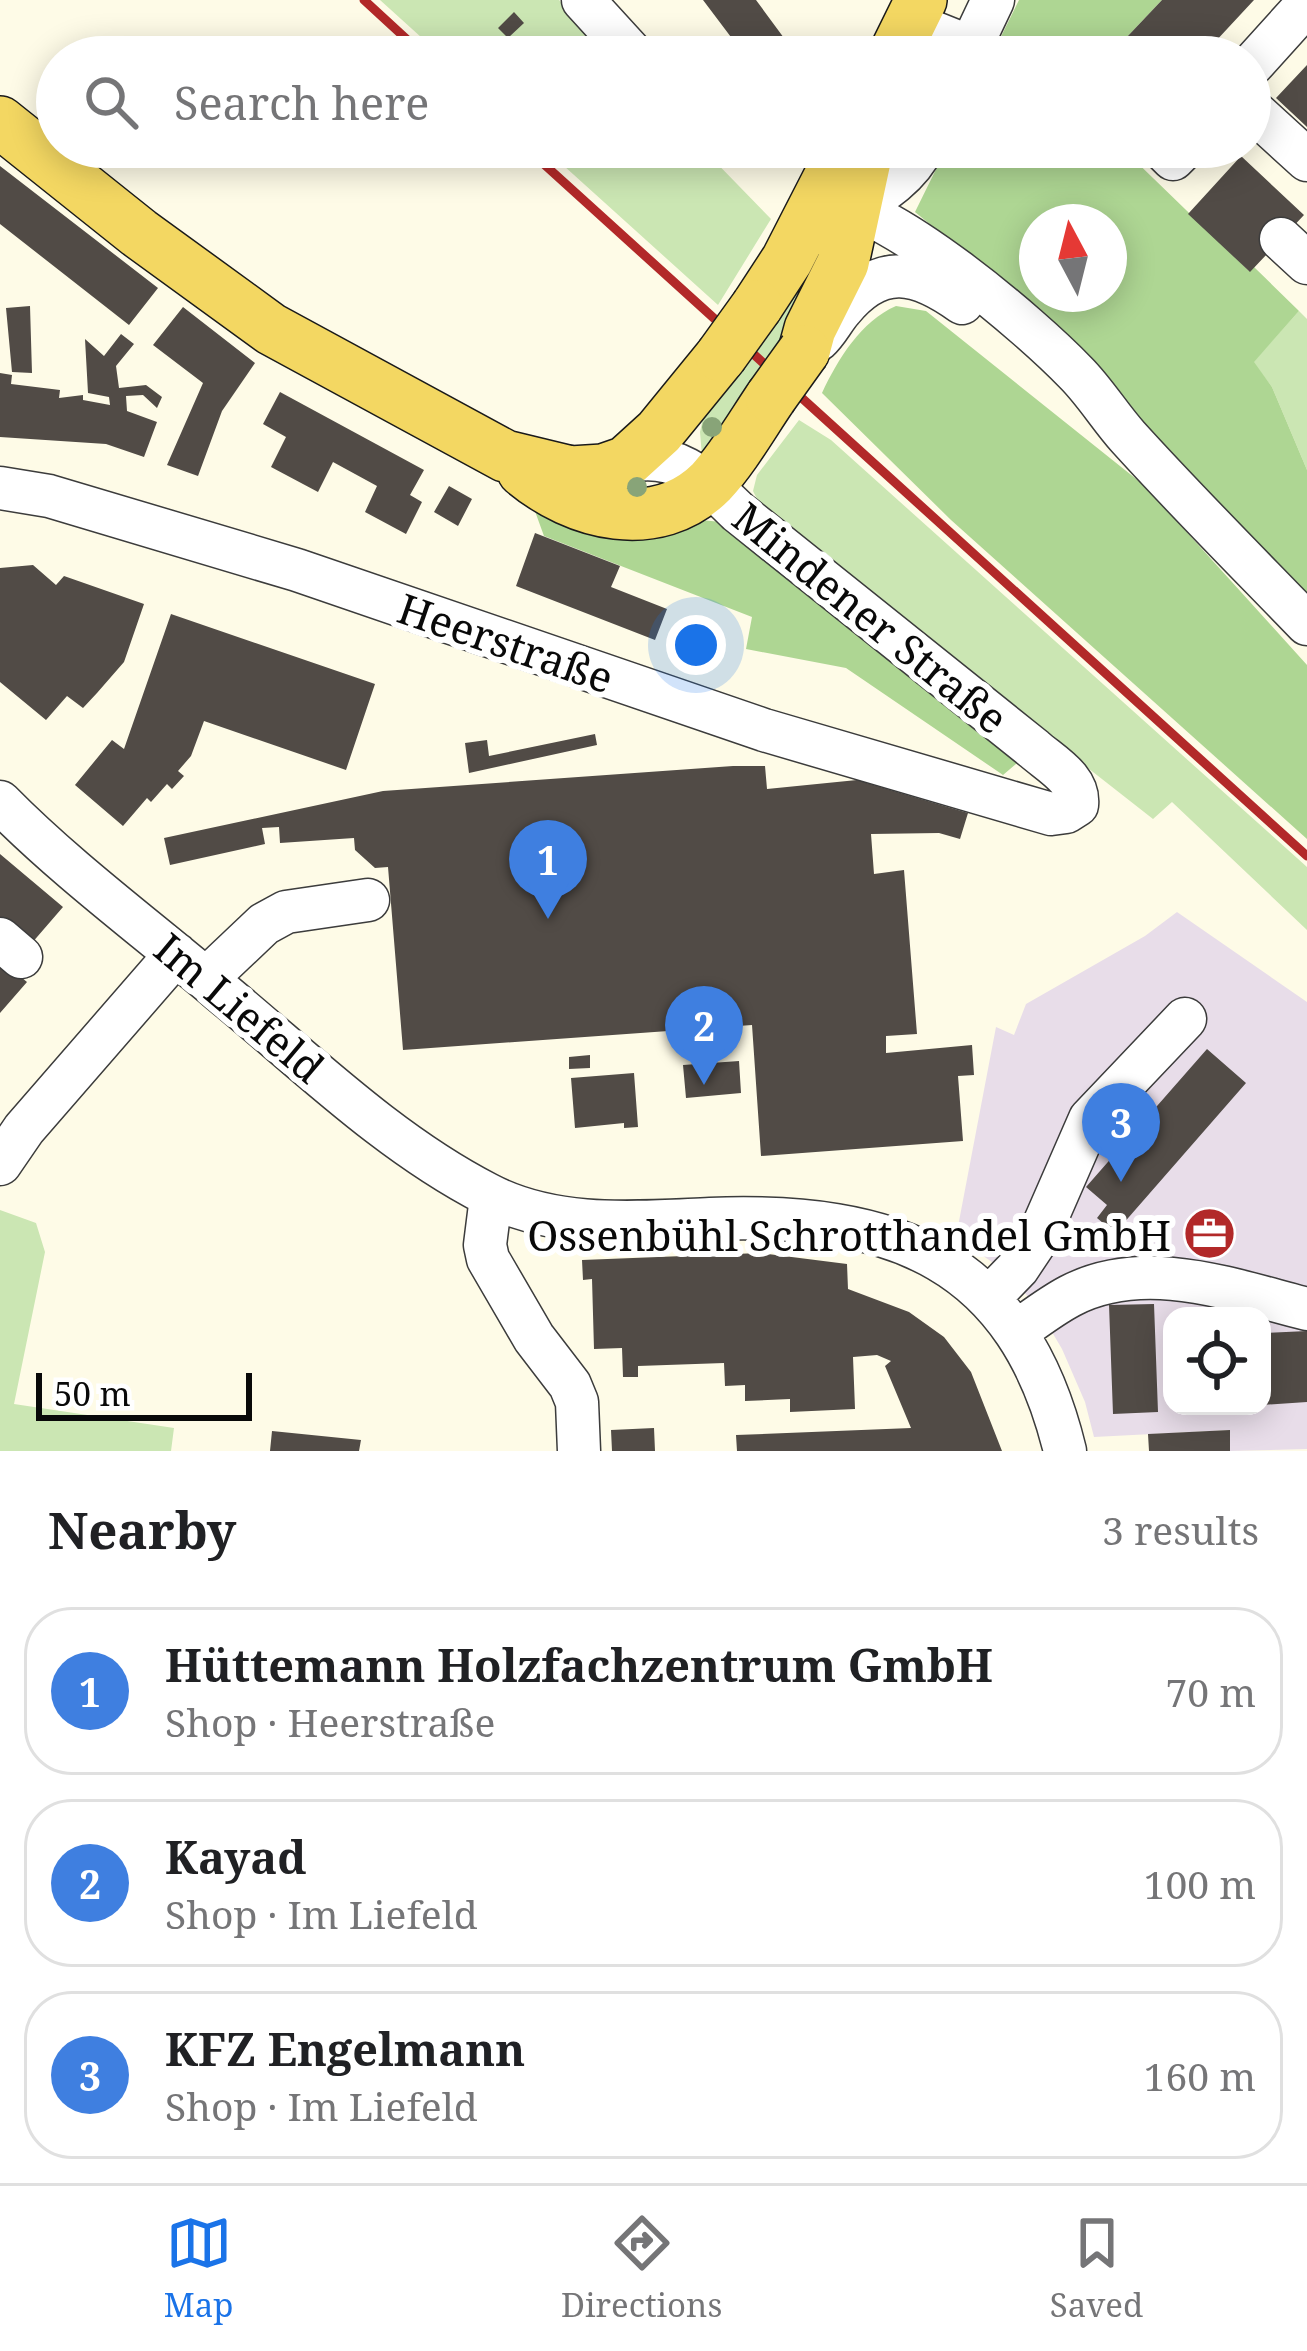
<!DOCTYPE html>
<html lang="en">
<head>
<meta charset="utf-8">
<style>
  :root { --surface:#fff; --page:#f6f6f6; --text:#202124; --muted:#757577; --line:#e0e0e0; --accent:#1a73e8 }
  body { margin:0; font-family:"Noto Serif",serif; background:var(--page); color:var(--text) }
  .controls { position:absolute; right:36px; bottom:36px; display:grid; overflow:hidden; border-radius:24px; box-shadow:0 6px 30px #0003 }
  .controls button { width:108px; height:108px; display:grid; place-items:center; padding:0; border:0; border-bottom:3px solid var(--line); background:var(--surface); color:var(--text); font:60px sans-serif }
  .compass { position:absolute; left:1019px; top:204px; width:108px; height:108px; border-radius:50%; background:var(--surface); box-shadow:0 6px 30px #0003; rotate:353deg }
  .scale { position:absolute; left:36px; bottom:30px; width:216px; box-sizing:border-box; padding-left:12px; border:6px solid #090909; border-top:0; font-size:33px; line-height:42px; white-space:nowrap; color:#090909; -webkit-text-stroke:9px #fff; paint-order:stroke }
  .you { position:absolute; left:696px; top:645px; width:42px; height:42px; margin:-30px; border:9px solid #fff; border-radius:50%; background:#1a73e8; box-shadow:0 0 0 18px #1a73e833 }
  .badge { display:grid; place-items:center; width:78px; height:78px; border-radius:50%; background:var(--accent); color:#fff; font-size:39px; font-weight:700 }
  .pin { position:absolute; translate:-50% -99px; filter:drop-shadow(0 3px 6px #0008) }
  .pin::after { content:''; position:absolute; top:63px; width:42px; height:36px; background:inherit; clip-path:polygon(0 0,100% 0,50% 100%) }
  .list { margin:0; padding:0; list-style:none }
  h2 { display:flex; justify-content:space-between; align-items:center; height:156px; margin:0; padding:0 48px; font-size:51px }
  h2 small { font-size:39px; font-weight:400; color:var(--muted) }
  .list li { display:grid; grid-template-columns:78px 1fr auto; gap:36px; align-items:center; box-sizing:border-box; height:168px; margin:0 24px 24px; padding:0 24px; border:3px solid var(--line); border-radius:48px }
  .list b { display:block; font-size:45px; white-space:nowrap }
  .list p { margin:0; font-size:39px; white-space:nowrap; color:var(--muted) }
  .list em { font-size:39px; font-style:normal; color:var(--muted) }
  .icon { flex:none; width:66px; height:66px; fill:none; stroke:currentColor; stroke-width:2; stroke-linecap:round; stroke-linejoin:round }
  .map { position:relative; flex:none; width:1307px; height:1451px; overflow:hidden }
  .search { position:absolute; background:var(--surface); box-shadow:0 6px 30px #0003; left:36px; right:36px; top:36px; height:132px; display:flex; align-items:center; gap:30px; box-sizing:border-box; padding:0 42px; border-radius:66px; color:var(--muted); font-size:45px }
  .sheet { height:732px; background:var(--surface) }
  nav { display:flex; justify-content:space-around; align-items:center; box-sizing:border-box; height:168px; border-top:3px solid var(--line); background:var(--surface); font-size:33px; color:var(--muted) }
  nav a { display:grid; justify-items:center; gap:6px }
  nav .on { color:var(--accent) }
  .map>svg:first-child { display:block }
</style>
</head>
<body>
<div class="map">
<svg width="1307" height="1451" viewBox="0 0 1307 1451">
  <rect width="100%" height="100%" fill="#fefbe7"/>
  <path fill="#e8dde9" fill-rule="evenodd" d="M1177 912 1307 1002V1449L1230 1451V1430L1094 1437 1085 1402 1062 1349 1036 1305 1002 1269 956 1237 996 1027 1014 1035 1026 1004 1145 936ZM1172 1316H1262V1406H1172Z"/>
  <path fill="#cbe6b3" d="M380 0H559L614 57H443Z
    M543 147H701L771 219 718 305Z
    M817 251 832 265 702 456 700 432 704 413Z
    M1299 311 1307 319V470L1272 387 1253 362Z
    M799 420 831 440 1307 867V930L1172 802 1153 819 765 515 753 491 757 475Z
    M0 1210 36 1223 45 1252 14 1404 174 1428 171 1451H0Z"/>
  <path fill="#aed693" fill-rule="evenodd" d="M1019 0H1162L1108 57H991Z
    M947 147H1121L1249 271 1254 267 1299 311 1254 362 1272 387 1307 470V594L1038 313 915 212ZM1037 222H1109V294H1037Z
    M896 306 926 311 1145 486 1307 665V839L951 520 822 393C838 359 861 321 896 306Z
    M532 503 721 522 1024 757 1003 775 846 668 746 649 752 617 544 536Z"/>
  <path fill="#514b46" d="M703 0H756L798 57H746Z
    M1162 0H1254L1201 57H1108Z
    M514 12 524 23 508 38 498 28Z
    M1307 65V127L1276 98Z
    M1241 156 1304 215 1250 272 1188 214Z
    M0 166 158 288 129 325 0 224Z
    M30 306 32 373 12 372 6 308Z
    M183 307 255 363 222 411 198 476 167 465 203 383 153 345Z
    M121 334 134 344 116 366 119 388 146 385 162 397 157 408 143 395 126 396 127 411 157 422 144 457 106 444 0 437V373L12 375 11 384 60 390 59 398 83 395V400L110 405 109 397 88 393 85 339 104 356Z
    M280 392 424 470 410 495 422 502 406 534 365 512 377 486 333 462 318 492 271 467 286 437 263 424Z
    M449 486 472 499 458 526 434 512Z
    M535 533 620 566 611 587 667 609 655 640 516 586Z
    M33 565 56 585 64 576 144 604 124 662 97 693 83 708 67 696 46 720 0 682V568Z
    M171 614 375 684 346 770 204 721 191 756 178 771 184 776 172 789 167 784 151 802 147 798 123 826 75 785 112 740 124 749Z
    M595 734 597 745 469 773 465 743 487 740 489 756Z
    M733 766H765L767 789 867 779V783L968 813 960 839 939 833 871 834 874 874 904 870 917 1034 886 1036V1053L972 1045 974 1075 958 1076 963 1141 761 1156 752 1025 403 1050 388 867 375 868 355 850 354 838 280 843 279 827 262 828 265 844 170 865 164 838 383 791Z
    M0 854 63 907 31 944 0 920Z
    M0 960 27 982 0 1013Z
    M1207 1049 1246 1083 1115 1233 1097 1218 1107 1205 1086 1187Z
    M590 1055V1068L569 1069V1057Z
    M739 1061 741 1093 686 1098 683 1065Z
    M634 1073 638 1127 624 1128V1123L575 1128 571 1078Z
    M760 1253 847 1264 848 1289 909 1312 944 1337 971 1372 1002 1451H737L736 1435 911 1428 885 1366 891 1361 877 1355 853 1357 855 1409 790 1412V1399L745 1401V1385L725 1386 724 1363 638 1366V1377H623L622 1348 594 1349 592 1279 583 1280 582 1260Z
    M1154 1304 1158 1412 1113 1414 1109 1305Z
    M1307 1331V1402L1262 1405V1333Z
    M654 1428 655 1451H612L611 1430Z
    M1230 1430V1451H1149L1148 1434Z
    M272 1431 361 1440 359 1451H270Z"/>
  <g fill="none" stroke-linecap="round" stroke-linejoin="round">
    <defs>
      <path id="minor" d="M583 0 635 57
        M910 23 970 47
        M966 57 993 0
        M1250 67 1307 4
        M1250 108 1307 160
        M1161 147 1173 159 1185 147
        M828 201C893 209 1029 324 1076 373 1095 392 1110 417 1128 437 1186 501 1247 562 1307 624
        M856 208C882 193 910 175 923 147
        M1281 239 1307 263
        M818 340C828 331 833 319 842 309 881 262 917 271 962 303
        M0 488 49 496 297 570 764 730 1051 814 1066 812 1077 805C1080 779 1051 764 1034 749L738 512C704 479 677 450 626 462
        M0 802C67 870 147 929 220 991 306 1062 388 1143 487 1194 555 1230 637 1222 710 1219 894 1212 1018 1258 1065 1451
        M0 939 21 957
        M206 979 264 924 286 912 368 900
        M0 1164 24 1129 176 954
        M491 1197 485 1245 488 1259 534 1338 570 1385 577 1402 579 1451
        M989 1298 1018 1268 1038 1238 1090 1119 1185 1019
        M1016 1332C1033 1320 1051 1306 1070 1296 1145 1257 1232 1290 1307 1309"/>
      <path id="major" d="M893 57 921 0
        M0 122 139 233 271 329 505 456 571 472 603 470 626 462 659 432 721 356
        M757 306 787 260 845 147
        M804 351 810 329 843 263 868 147
        M523 471C575 515 657 536 711 482 734 457 752 425 771 397"/>
    </defs>
    <use href="#minor" stroke="#3c3c3c" stroke-width="45"/>
    <use href="#major" stroke="#1a1a1a" stroke-width="54"/>
    <use href="#minor" stroke="#fff" stroke-width="42"/>
    <use href="#major" stroke="#f3d762" stroke-width="51"/>
    <path stroke="#b22929" stroke-width="9" d="M364 0 426 57
      M525 147 1307 856"/>
    <defs>
      <path id="major-bridge" d="M721 356 757 306
        M771 397 804 351"/>
    </defs>
    <use href="#major-bridge" stroke="#1a1a1a" stroke-width="54" stroke-linecap="butt"/>
    <use href="#major-bridge" stroke="#f3d762" stroke-width="51"/>
  </g>
  <g fill="#88a478">
    <circle cx="712" cy="427" r="10"/>
    <circle cx="637" cy="487" r="10"/>
  </g>
  <defs>
    <symbol id="office-disc" viewBox="-11 -11 22 22"><circle r="9.5" fill="#b22929" stroke="#fff"/><path d="M-6-3h4V-5.5h4V-3h4V5H-6ZM-1-4.5V-3h2v-1.5ZM-6 0V1H6V0Z" fill="#fff"/></symbol>
  </defs>
  <g fill-rule="evenodd">
    <use href="#office-disc" x="1180" y="1204" width="59" height="59"/>
  </g>
  <g text-anchor="middle" dominant-baseline="central" stroke-width="12" stroke-linejoin="round" paint-order="stroke">
    <g font-size="42" fill="#090909" stroke="#fff">
      <text transform="translate(871 617) rotate(39)">Mindener Straße</text>
      <text transform="translate(506 642) rotate(19)">Heerstraße</text>
      <text transform="translate(240 1007) rotate(40)">Im Liefeld</text>
    </g>
    <g font-size="42" fill="#090909" stroke="#fff" text-anchor="end">
      <text x="1171" y="1234">Ossenbühl Schrotthandel GmbH</text>
    </g>
  </g>
</svg>
<div class="controls">
<button><svg class="icon" aria-label="locate" viewBox="0 0 24 24"><circle cx="12" cy="12" r="6"/><path d="M12 2v4M12 18v4M2 12h4M18 12h4"/></svg></button>
</div>
<svg class="compass" viewBox="-18 -18 36 36"><path d="M0-13l5 13h-10z" fill="#e53935"/><path d="M0 13l5-13h-10z" fill="#757577"/></svg>
<div class="scale">50 m</div>
<div class="you"></div>
<div class="pin badge" style="left:548px;top:919px;background:#3f7fe0">1</div>
<div class="pin badge" style="left:704px;top:1085px;background:#3f7fe0">2</div>
<div class="pin badge" style="left:1121px;top:1182px;background:#3f7fe0">3</div>
<div class="search"><svg class="icon" aria-label="search" viewBox="0 0 24 24"><circle cx="10" cy="10" r="6"/><path d="M15 15l6 6"/></svg>Search here</div>
</div>
<section class="sheet">
<h2>Nearby<small>3 results</small></h2>
<ul class="list">
<li><span class="badge" style="background:#3f7fe0">1</span><div><b>Hüttemann Holzfachzentrum GmbH</b><p>Shop · Heerstraße</p></div><em>70 m</em></li>
<li><span class="badge" style="background:#3f7fe0">2</span><div><b>Kayad</b><p>Shop · Im Liefeld</p></div><em>100 m</em></li>
<li><span class="badge" style="background:#3f7fe0">3</span><div><b>KFZ Engelmann</b><p>Shop · Im Liefeld</p></div><em>160 m</em></li>
</ul>
</section>
<nav>
<a class="on"><svg class="icon" aria-label="map" viewBox="0 0 24 24"><path d="M3 6l6-2 6 2 6-2v14l-6 2-6-2-6 2zM9 4v14M15 6v14"/></svg>Map</a>
<a><svg class="icon" aria-label="directions" viewBox="0 0 24 24"><path d="M12 3l9 9-9 9-9-9zM9 14v-3h6M13 9l2 2-2 2"/></svg>Directions</a>
<a><svg class="icon" aria-label="saved" viewBox="0 0 24 24"><path d="M7 4h10v16l-5-4-5 4z"/></svg>Saved</a>
</nav>
</body>
</html>
